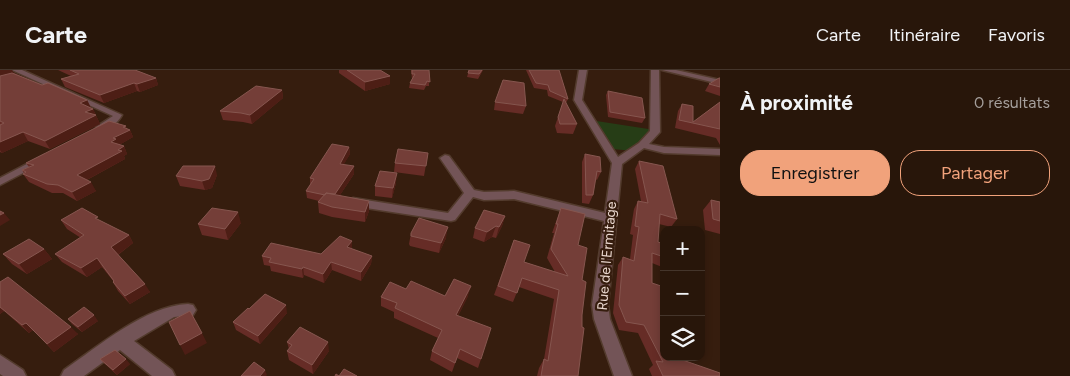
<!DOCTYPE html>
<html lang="fr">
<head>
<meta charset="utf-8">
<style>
  :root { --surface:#28160a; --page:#301f13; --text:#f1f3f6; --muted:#a59f9c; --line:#44352b; --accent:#f1a27b }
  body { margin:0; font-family:Figtree,sans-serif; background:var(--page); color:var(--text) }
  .controls { position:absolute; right:15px; bottom:15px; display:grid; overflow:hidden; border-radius:10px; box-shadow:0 2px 8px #0003 }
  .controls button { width:45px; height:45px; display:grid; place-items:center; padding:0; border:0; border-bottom:1px solid var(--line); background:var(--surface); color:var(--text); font:25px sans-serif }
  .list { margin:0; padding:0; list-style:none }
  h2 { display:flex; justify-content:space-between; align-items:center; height:65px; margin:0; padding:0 20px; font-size:21px }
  h2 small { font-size:16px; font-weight:400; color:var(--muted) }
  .actions { display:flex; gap:10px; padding:15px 20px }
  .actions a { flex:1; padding:11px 0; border:1px solid var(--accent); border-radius:20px; text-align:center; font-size:18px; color:var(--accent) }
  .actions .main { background:var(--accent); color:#111 }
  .icon { flex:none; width:28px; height:28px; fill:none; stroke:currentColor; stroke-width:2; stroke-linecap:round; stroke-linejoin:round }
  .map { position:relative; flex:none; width:720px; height:306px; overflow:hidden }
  header { display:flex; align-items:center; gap:30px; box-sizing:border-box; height:70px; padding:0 25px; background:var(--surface); border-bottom:1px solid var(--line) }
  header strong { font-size:24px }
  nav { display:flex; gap:28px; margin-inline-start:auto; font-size:18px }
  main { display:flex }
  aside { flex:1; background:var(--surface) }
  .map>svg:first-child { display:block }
</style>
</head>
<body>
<header>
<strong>Carte</strong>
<nav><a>Carte</a><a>Itinéraire</a><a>Favoris</a></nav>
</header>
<main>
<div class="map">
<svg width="720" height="306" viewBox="0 0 720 306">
  <rect width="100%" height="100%" fill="#361d0e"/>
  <path fill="#263d16" d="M590 50 655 60 634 81 612 79Z"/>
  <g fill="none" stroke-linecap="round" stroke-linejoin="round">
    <defs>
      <path id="street" d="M12 0H22L122 45C117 54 107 62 96 61V57L113 46Z
        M579 0H587L582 30 618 87 639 73 650 61 651 0H659L660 62 649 74 664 77 720 79V85L664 83 644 78 622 94 608 235 610 249 632 306H614L594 249 592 235 604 151 514 129 484 130 473 127 455 150 451 151 353 136 347 132 353 128 448 143 464 123 440 88 445 85 449 86 474 120 484 122 514 121 605 143 612 93 574 30Z
        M662 0H676L720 10V14Z
        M44 85 48 86V90L0 115V108Z
        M188 234 193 235 196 240 193 245 174 247 134 271 172 300 175 306H152L120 280 84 306H61L64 300C99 276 145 236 188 234Z
        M0 285 23 300 26 306H3L0 304Z"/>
    </defs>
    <use href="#street" stroke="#533b2d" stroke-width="3"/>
    <use href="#street" fill="#735457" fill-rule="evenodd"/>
  </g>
  <path fill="#662c26" d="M0 0 14 3 42 15 87 30 91 38 93 39 100 54 50 79 28 71 2 83 0 82Z
    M58 0H135L156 8 158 15 140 22 137 21 104 33 65 17 61 9 71 6Z
    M339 0H380L390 6V14L365 21 339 3Z
    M411 0H429V16H426L424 20 409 18 410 13 412 9Z
    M469 0H483L478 9 467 7Z
    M526 0H559L568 29 566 33H565L577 54 573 64 557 63 555 56 563 32 548 26 547 20 534 18Z
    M720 8V26L705 21 709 14Z
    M282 20 283 28 252 54 243 52 223 50 220 41Z
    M608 21 645 48 642 53 608 47 606 25Z
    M495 32 526 36 523 44 494 40Z
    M720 32V75L716 68 675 58 678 41 682 34 693 52Z
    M127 59 130 60 133 67 119 75 124 76 127 84 124 86 125 89 87 110 96 121 77 131 63 123H52L29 112 23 104 24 103 22 100 29 97 26 93Z
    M349 77 350 84 343 95 354 104 340 125 369 141 365 152 332 147 319 143 318 132 319 131 307 128 306 121 310 115V108Z
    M428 83 424 106 394 102 395 93Z
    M585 84 601 102 597 110 595 109 593 125 589 134 582 133V92Z
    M639 91 677 149 671 157 659 154 658 172 664 174V195L662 197 652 193V213L664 287 720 306H652L649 299 653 295 638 263 619 260 613 243 618 195 623 187 630 189 633 165 630 164 634 139 638 131H641L635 99Z
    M217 105 212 118 205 120 180 116 176 106Z
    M396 113 392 128 375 126V116Z
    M711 130 720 132V164L705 160 703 140Z
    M561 138 578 175 582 210V245L578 306H537L539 298 544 289 554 229 519 217 513 232 494 225 514 170 524 192 555 202 547 188 554 163H552Z
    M505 146 502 156 496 168 492 167 484 172 473 168 475 158Z
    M61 150 101 151 129 165 133 173 118 185 150 222 130 234 118 221 113 212H114L102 197 87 207 62 192 55 184 81 168 67 159Z
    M241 153 228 170 202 165 198 154Z
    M411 163 446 168 439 183 410 176 409 174Z
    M44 179 52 189 27 204 12 194 3 184Z
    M352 179 372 186 371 194 361 211 332 200 324 213 304 205 303 208 271 201 270 196 264 195 262 186 321 184Z
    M0 212 78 264 54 282 33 260 29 263 4 241 0 244Z
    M406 219 445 226H468L458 246 481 289 478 298 457 288 452 302 430 290 432 281 438 268 394 248V242L381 236V227Z
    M249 239 287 243 260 274 236 260 233 252Z
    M68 249 98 251 82 262 72 254Z
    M287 272 329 281 313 304 289 290 287 281 289 279Z
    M100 289 130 294 117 305 105 294Z"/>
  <path fill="#4d1e15" d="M0 0H12L14 3 0 8Z
    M390 6V14L365 21V12Z
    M156 8 158 15 140 22 137 14Z
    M134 13 137 21 104 33 100 25Z
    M282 20 283 28 252 54 250 45Z
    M87 30 91 38 80 33Z
    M93 39 100 54 50 79 45 71 85 42Z
    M126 56 128 61 130 60 133 67 119 75 111 72 113 68 123 57Z
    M23 62 28 71 2 83 0 80V72Z
    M124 76 127 84 124 86 125 89 81 113 77 105Z
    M349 77 350 84 340 101V94Z
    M215 96 217 105 212 118 205 120 202 111Z
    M354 96V104L334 134V126Z
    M397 103 396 113 392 128 393 118Z
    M91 112 96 121 77 131 72 122Z
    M369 131V141L365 152V142Z
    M238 142 241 153 228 170 225 159Z
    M4 143 10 150 0 156V145Z
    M505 146 502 156 496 168 499 157Z
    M496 156 492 167 484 172 487 162Z
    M448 157 446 168 439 183 441 173Z
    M129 165 133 173 116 186 111 177Z
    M352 171V180L347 177Z
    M44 179 52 189 27 204 19 194Z
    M372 186 371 194 361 211V202Z
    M97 188 102 197 87 207 81 198Z
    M331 192 332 200 324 213 323 204Z
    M303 197 304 205 303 208 302 199Z
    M145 214 150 222 130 234 125 226Z
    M471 216 468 226 454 254 456 245Z
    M286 235 287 243 260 274 258 266Z
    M0 238 4 241 0 244Z
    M94 245 98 251 82 262 78 257Z
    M26 253 33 260 29 263 22 255Z
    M71 257 78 264 54 282 47 274Z
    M202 263 207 273 185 285 180 275Z
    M328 272 329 281 313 304 312 295Z
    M126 289 130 294 117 305 113 300Z
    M265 300 267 305 266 306H260Z"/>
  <path fill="#743e38" stroke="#86564f" d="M70 0H135L156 8 137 14 134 13 100 25 61 9 79 4Z
    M347 0H380L390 6 365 12Z
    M412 0H429L430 12 427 11 425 15 410 13 415 4H412Z
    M469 0H482L479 4 468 3Z
    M529 0H559L568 29 550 21 548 15 536 13Z
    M12 3 42 15 48 13 87 30 80 33 93 39 85 42 96 45 45 71 23 62 0 72V55L4 53 0 51V6Z
    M719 8H720V17L709 14Z
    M503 10 524 13 526 36 495 32Z
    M256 16 282 20 250 45 241 43 220 41Z
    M608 21 642 28 645 48 610 42Z
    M564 29 577 54H560L558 47Z
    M720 32V59L679 50 682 34 693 36V52Z
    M109 51 126 56 123 57 130 60 113 68 116 69 111 72 124 76 118 80 122 81 77 105 91 112 72 122 58 115 47 114 23 104 26 102 22 100 34 95 26 93Z
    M332 74 349 77 340 94 354 96 335 124 326 123 325 125 306 121 314 109 310 108Z
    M398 79 428 83 426 96 395 93Z
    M585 84 600 87 601 102 597 101 593 125H586Z
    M639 91 663 96 677 149 660 144 658 172 664 174V187L652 183V213L664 217V287H674L720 303V306H663L656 291 663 292 644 255 626 252 619 235 623 187 634 191 639 157 635 156 638 131 648 133Z
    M183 96H215L209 109 202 111 176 106Z
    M380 101 397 103 393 118 375 116Z
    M326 123 369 131 365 142 332 137 318 132Z
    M711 130 720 132V151L713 149Z
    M82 138 98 147 95 148 129 165 111 177 145 214 125 226 113 212 114 211 97 188 81 198 55 184 84 165 61 150Z
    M212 138 238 142 225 159 198 154Z
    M561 138 585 144 578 175 587 178 582 210 586 212 582 245V257L584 258 578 306H541L544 289 548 291 559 220 522 208 517 223 498 216 514 170 530 175 524 192 568 206 551 179 558 154H556Z
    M484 140 505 146 499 157 496 156 487 162 475 158Z
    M0 141 4 143 0 145Z
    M419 148 448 157 441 173 411 166V163Z
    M340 166 352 171 347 177 372 186 361 202 331 192 323 204 303 197 302 199 269 192 271 188 262 186 271 173 321 184Z
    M29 169 44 179 19 194 3 184Z
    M8 207 71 257 47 274 26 253 22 255 0 237V212Z
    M454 209 471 216 456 245 491 258 481 289 460 279 455 293 432 281 442 260 395 238 397 233 381 227 390 212 406 219 411 211 445 226Z
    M265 224 286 235 258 266 233 252 248 238 249 239Z
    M84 237 94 245 78 257 68 249Z
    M190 241 202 263 180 275 169 252Z
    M300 257 328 272 312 295 287 281 292 275 287 272Z
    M115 280 126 289 113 300 100 289Z
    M254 292 265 300 260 306H241Z
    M344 299 357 306H335L336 304 339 306Z"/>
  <g text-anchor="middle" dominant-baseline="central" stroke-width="4.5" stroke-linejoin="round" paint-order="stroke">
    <g font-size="14" fill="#e9d7ce" stroke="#361d0e">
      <text transform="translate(607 186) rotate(-85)">Rue de l'Ermitage</text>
    </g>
  </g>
</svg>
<div class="controls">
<button>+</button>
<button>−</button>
<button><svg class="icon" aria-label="layers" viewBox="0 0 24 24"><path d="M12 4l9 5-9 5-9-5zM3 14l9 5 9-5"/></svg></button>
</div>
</div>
<aside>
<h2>À proximité<small>0 résultats</small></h2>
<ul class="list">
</ul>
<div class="actions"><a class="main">Enregistrer</a><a>Partager</a></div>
</aside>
</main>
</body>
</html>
